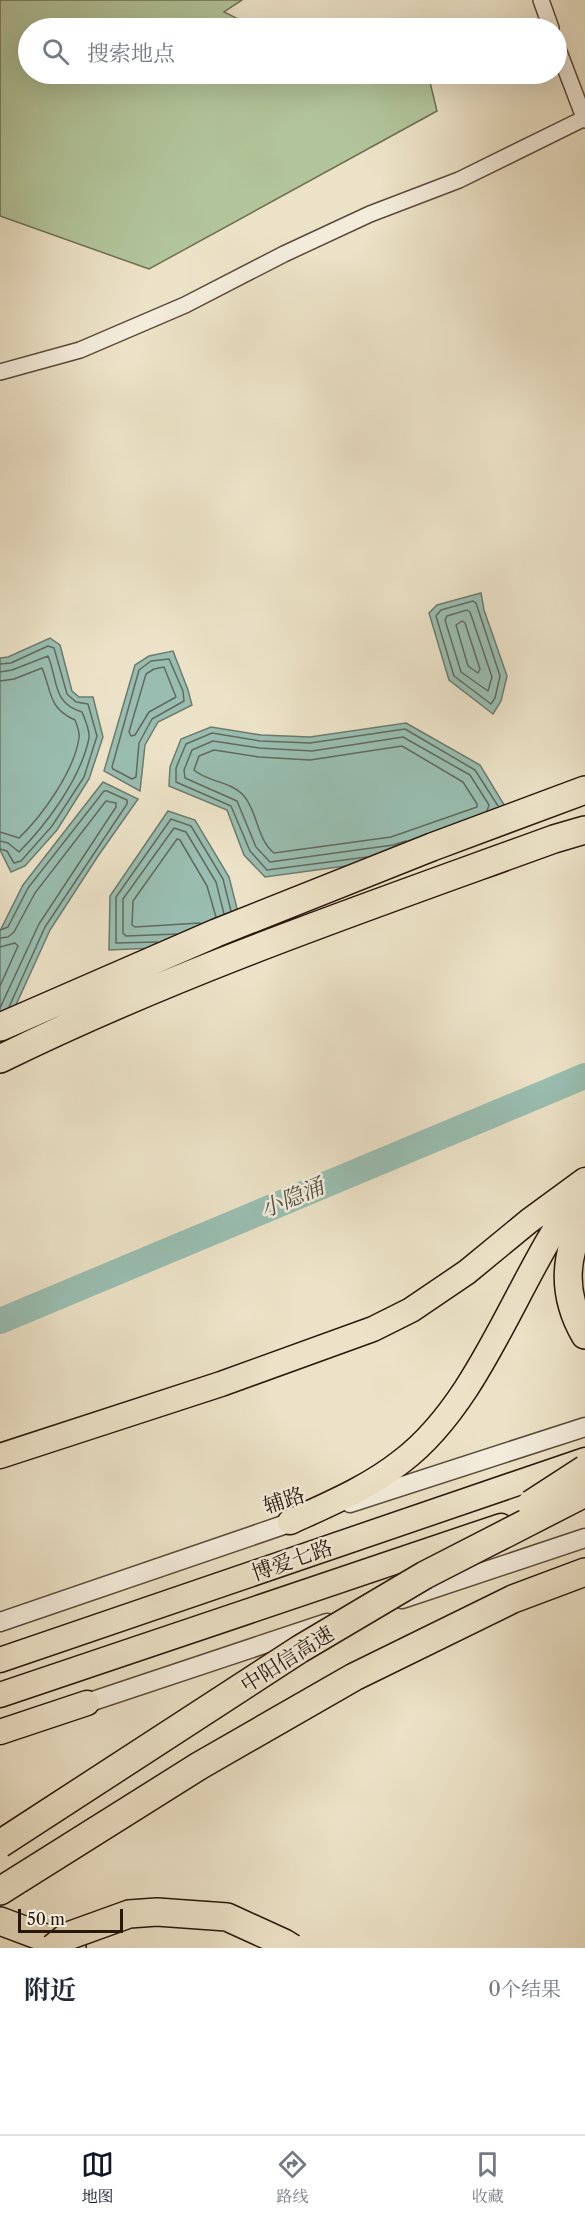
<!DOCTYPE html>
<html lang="zh">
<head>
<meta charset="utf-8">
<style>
  :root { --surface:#fff; --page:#f6f6f7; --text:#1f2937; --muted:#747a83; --line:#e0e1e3; --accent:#111827 }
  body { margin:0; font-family:"Libre Caslon Text","Noto Serif SC",serif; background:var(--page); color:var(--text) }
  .scale { position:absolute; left:18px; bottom:15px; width:105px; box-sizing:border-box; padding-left:6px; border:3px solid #2a170b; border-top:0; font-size:16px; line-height:21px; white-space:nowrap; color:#2a170b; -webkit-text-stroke:4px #f3ecdb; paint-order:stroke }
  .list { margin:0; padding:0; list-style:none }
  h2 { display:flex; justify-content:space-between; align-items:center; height:78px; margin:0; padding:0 24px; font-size:26px }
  h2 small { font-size:20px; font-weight:400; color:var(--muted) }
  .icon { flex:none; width:33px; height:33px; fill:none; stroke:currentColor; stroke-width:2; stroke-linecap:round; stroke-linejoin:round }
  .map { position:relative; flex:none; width:585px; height:1948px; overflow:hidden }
  .search { position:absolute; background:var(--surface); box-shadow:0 6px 24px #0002; left:18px; right:18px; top:18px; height:66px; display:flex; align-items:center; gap:15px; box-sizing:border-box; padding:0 21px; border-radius:33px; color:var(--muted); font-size:22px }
  .sheet { height:186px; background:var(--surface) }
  nav { display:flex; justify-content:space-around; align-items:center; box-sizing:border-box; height:84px; border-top:2px solid var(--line); background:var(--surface); font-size:16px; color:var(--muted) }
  nav a { display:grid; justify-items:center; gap:3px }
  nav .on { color:var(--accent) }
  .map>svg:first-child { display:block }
</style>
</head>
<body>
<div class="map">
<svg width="585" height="1948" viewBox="0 0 585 1948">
  <rect width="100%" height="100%" fill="#ece2c7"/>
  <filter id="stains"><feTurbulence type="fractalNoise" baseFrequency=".00333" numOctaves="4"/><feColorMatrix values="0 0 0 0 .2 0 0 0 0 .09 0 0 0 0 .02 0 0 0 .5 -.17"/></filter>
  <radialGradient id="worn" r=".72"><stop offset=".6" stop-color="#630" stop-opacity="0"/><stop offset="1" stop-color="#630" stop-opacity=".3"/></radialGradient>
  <path fill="#b2c49a" stroke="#6e6e52" stroke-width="1.5" d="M0 0H242L224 12 256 28H28V74H428L437 111 149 269 0 216Z"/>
  <path fill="#99beb1" stroke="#6d7b6f" stroke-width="1.5" d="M481 593 484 610 507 676 501 701 493 714 449 680 429 613 437 605Z
    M50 638 60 645 72 691 79 697H93L103 737 89 779 57 830 25 866 11 872 0 850V658L8 657Z
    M173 651 188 690 192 705 158 722 145 745 140 791 104 771 135 665 149 656Z
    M406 723 480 765 506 808 397 859 265 877 244 855 227 810 169 786 170 767 181 739 211 727 261 735 310 737Z
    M103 782 138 799 98 856 50 930 0 1040V931L23 885Z
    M168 811 195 820 229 877 246 944 109 950 110 896Z"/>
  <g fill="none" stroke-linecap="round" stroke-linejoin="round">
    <path stroke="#626a5e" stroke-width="1.5" d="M473 601 476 603 500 676 495 698 491 704 454 676 436 616 441 610Z
      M467 610 470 612 492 677 488 691 461 672 445 620 447 616Z
      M462 621 465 623 480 669 478 673 468 666 456 625Z
      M169 659 183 691 184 701 152 719 139 743 136 777 132 779 113 769 112 767 139 670 151 661Z
      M0 664 11 663 48 646 54 648 67 694 76 702 88 704 97 736 84 777 52 826 21 861 14 863 7 851 0 849
      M164 667 176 697 149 712 135 735 131 736 129 732 146 674 154 669Z
      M0 672 12 670 48 656C58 680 52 703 82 712 85 719 90 731 89 738 81 778 47 824 19 852L8 843 0 841
      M0 681 14 679 42 668C52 692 48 708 75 720 77 725 80 732 79 738 74 771 43 815 19 838L0 832
      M402 746 463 782 477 804V807L391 837 274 853C256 838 258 812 244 796 231 781 207 782 194 770L199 756 214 750 259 757 310 760Z
      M406 841 393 845 270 862 256 847 237 801 185 778 184 770 192 750 213 741 259 748 312 751 403 737 470 775 489 805 487 811
      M367 857 267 870 250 851 231 806 176 782V768L186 744 212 733 260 741 310 743 405 729 475 770 498 806
      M200 923 135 927 132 925 133 901 177 839 180 840 207 886 216 917
      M0 930 8 927 28 888 104 791H107L127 800V804L45 927 9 1007
      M177 934 126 936 123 933V899L174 828 186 832 216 882 224 914
      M0 938 8 937 14 932 35 893 106 801 116 803V807L39 924 0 1008
      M157 942 116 943V897L171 819 191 826 223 879 231 911
      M0 947 15 943 18 946 0 986"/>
    <path stroke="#99beb1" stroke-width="26" d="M0 1321 585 1076"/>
    <defs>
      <path id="minor" d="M541 0 551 28
        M556 44 585 120
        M0 372 80 350 185 305 284 254 370 214 459 180 585 118"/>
      <path id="tertiary" d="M350 1503 585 1427
        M402 1599 585 1538
        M0 1622 301 1519
        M87 1703 327 1623"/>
      <path id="trunk" d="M0 1456 221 1384 373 1329 411 1310 467 1272 529 1221 585 1180
        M290 1522C329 1504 368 1488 402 1461 483 1399 518 1274 580 1192
        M0 1660 585 1460
        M0 1695 501 1526
        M0 1732 87 1703"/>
      <path id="motorway" d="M0 1027 216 933 432 847 585 790
        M0 1059C179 971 367 907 554 839L585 830
        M585 1217C563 1257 562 1295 585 1335
        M0 1891 199 1766 354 1677 513 1599 585 1572
        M0 1921 72 1948"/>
    </defs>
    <use href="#minor" stroke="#5a4a3a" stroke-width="18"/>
    <use href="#tertiary" stroke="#5a4a3a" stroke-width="21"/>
    <use href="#trunk" stroke="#2a170b" stroke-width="27"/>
    <use href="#motorway" stroke="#2a170b" stroke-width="30"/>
    <use href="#minor" stroke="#f3ecdb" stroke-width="15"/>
    <use href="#tertiary" stroke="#f3ecdb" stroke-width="18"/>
    <use href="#trunk" stroke="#ece2c7" stroke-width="24"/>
    <use href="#motorway" stroke="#ece2c7" stroke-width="27"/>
    <defs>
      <path id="motorway-bridge" d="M531 1504 585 1469
        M0 1844 300 1649 425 1575 585 1493
        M53 1948 68 1936 129 1914 157 1912 227 1917 284 1943 292 1948"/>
    </defs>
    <use href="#motorway-bridge" stroke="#2a170b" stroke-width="30" stroke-linecap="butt"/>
    <use href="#motorway-bridge" stroke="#ece2c7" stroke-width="27"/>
  </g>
  <g text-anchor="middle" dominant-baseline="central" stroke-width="5" stroke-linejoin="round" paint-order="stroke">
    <g font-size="21" fill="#2a170b" stroke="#f3ecdb">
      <text transform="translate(284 1500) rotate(-18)">辅路</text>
      <text transform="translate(292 1560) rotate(-19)">博爱七路</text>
      <text transform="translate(287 1659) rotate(-32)">中阳信高速</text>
    </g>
    <g font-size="22" font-style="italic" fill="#515145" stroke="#f3ecdb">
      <text transform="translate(292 1198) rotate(-23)">小隐涌</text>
    </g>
  </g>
  <rect width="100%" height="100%" filter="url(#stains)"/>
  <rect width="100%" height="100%" fill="url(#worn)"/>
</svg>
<div class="scale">50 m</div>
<div class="search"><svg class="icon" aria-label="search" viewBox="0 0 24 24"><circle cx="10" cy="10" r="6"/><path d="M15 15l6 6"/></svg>搜索地点</div>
</div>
<section class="sheet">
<h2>附近<small>0个结果</small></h2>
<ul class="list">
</ul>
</section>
<nav>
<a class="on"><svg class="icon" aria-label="map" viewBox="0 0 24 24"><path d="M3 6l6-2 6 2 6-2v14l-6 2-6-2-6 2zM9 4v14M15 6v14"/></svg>地图</a>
<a><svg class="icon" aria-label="directions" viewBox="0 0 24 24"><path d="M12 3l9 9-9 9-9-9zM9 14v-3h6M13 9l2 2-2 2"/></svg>路线</a>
<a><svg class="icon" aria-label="saved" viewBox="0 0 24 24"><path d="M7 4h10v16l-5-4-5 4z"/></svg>收藏</a>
</nav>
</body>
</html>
